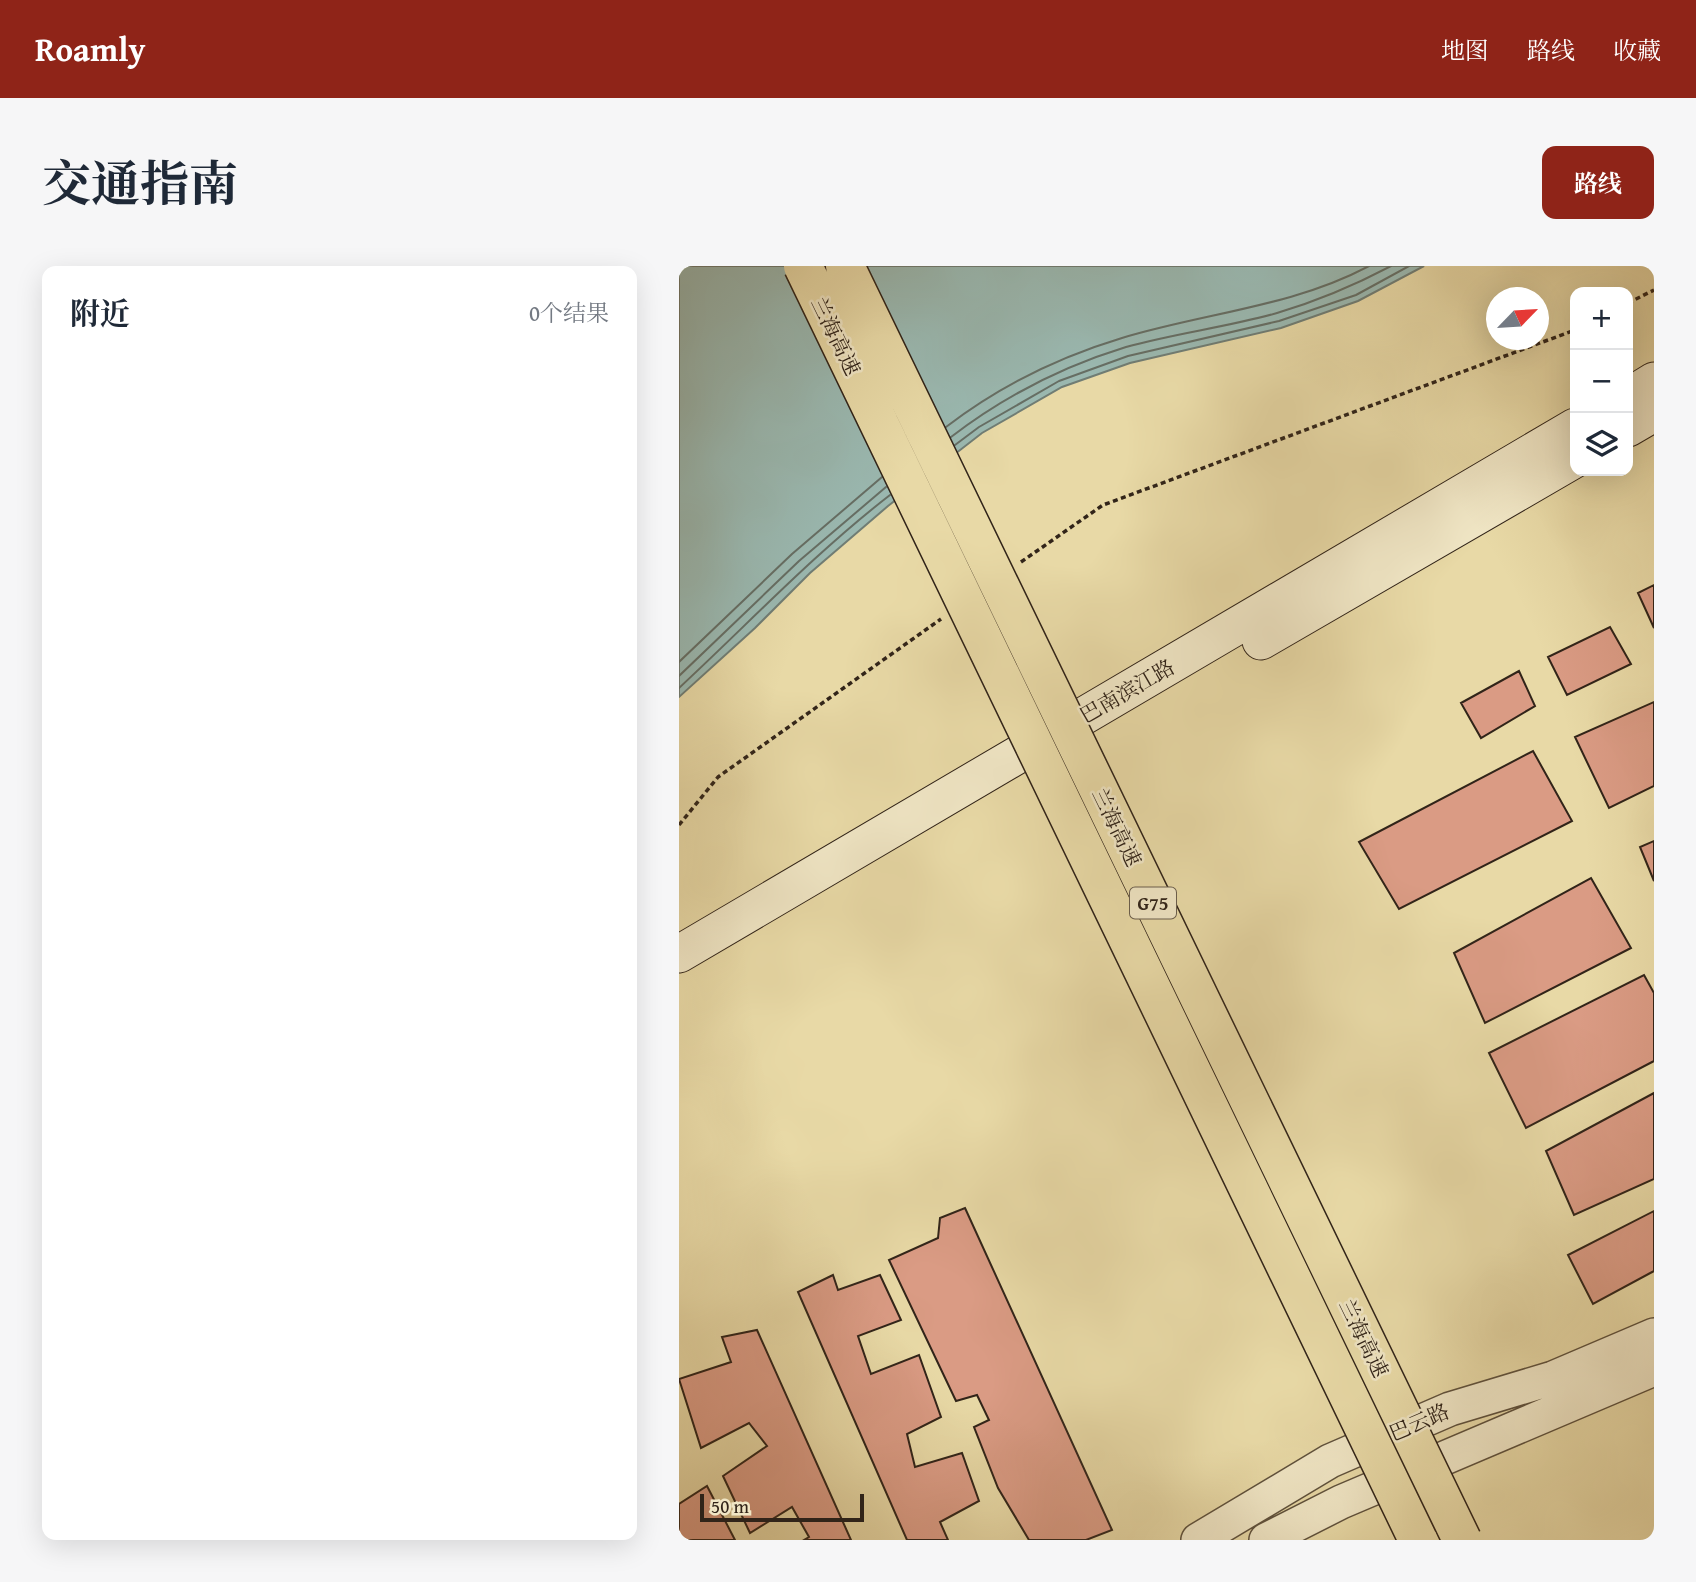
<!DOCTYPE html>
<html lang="zh">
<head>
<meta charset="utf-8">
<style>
  :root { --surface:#fff; --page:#f6f6f7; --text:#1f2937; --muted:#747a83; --line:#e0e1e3; --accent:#8f2418 }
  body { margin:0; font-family:"Gentium Book Plus","Noto Serif SC",serif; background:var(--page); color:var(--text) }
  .controls { position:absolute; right:21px; top:21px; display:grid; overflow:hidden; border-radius:14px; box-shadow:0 7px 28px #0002 }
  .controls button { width:63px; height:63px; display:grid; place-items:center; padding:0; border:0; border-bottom:2px solid var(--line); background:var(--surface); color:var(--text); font:35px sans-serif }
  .compass { position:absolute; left:807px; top:21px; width:63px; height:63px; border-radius:50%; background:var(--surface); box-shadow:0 7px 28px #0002; rotate:65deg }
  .scale { position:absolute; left:21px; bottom:18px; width:164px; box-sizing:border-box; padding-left:7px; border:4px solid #312419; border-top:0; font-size:19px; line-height:24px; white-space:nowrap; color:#312419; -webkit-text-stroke:5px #f0e6c5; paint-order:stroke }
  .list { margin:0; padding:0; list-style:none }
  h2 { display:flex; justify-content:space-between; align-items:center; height:91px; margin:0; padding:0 28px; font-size:30px }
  h2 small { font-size:23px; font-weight:400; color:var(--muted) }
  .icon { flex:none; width:38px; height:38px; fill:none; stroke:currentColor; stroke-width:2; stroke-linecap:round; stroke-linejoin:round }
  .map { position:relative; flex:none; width:975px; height:1274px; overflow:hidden; border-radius:14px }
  header { display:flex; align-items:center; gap:42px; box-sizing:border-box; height:98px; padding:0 35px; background:var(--accent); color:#fff }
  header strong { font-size:33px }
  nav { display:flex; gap:38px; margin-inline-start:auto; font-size:24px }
  .intro { display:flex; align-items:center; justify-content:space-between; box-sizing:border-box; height:168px; padding:0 42px }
  h1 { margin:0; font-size:49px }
  .button { padding:18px 32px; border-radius:14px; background:var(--accent); color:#fff; font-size:24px; font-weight:700 }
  main { display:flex; gap:42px; padding:0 42px }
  aside { flex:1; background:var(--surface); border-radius:14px; box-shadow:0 7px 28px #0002 }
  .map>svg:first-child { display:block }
</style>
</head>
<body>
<header>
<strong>Roamly</strong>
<nav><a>地图</a><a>路线</a><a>收藏</a></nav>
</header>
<div class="intro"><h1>交通指南</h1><a class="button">路线</a></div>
<main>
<aside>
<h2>附近<small>0个结果</small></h2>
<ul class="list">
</ul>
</aside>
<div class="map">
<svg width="975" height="1274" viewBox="0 0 975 1274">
  <rect width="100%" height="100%" fill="#e8d9a6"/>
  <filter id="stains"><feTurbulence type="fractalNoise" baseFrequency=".00286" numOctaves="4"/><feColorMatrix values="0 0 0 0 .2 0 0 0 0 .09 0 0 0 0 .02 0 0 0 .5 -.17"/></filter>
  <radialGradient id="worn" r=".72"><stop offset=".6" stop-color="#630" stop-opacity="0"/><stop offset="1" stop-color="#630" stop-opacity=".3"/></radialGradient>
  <path fill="#9ab8b0" stroke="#707d74" stroke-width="2" d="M0 0H745L679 35 602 62 451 97 383 121 303 167 209 240 131 307 76 362 0 431Z"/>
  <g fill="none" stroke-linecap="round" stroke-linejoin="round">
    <path stroke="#666e64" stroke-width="2" d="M267 161C319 121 380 91 443 72 525 47 613 41 690 0
      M272 171C324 131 385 100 447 81 497 67 549 61 598 47 638 35 676 19 712 0
      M276 179 300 161 380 115 449 90 600 55 677 29 730 0
      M0 396 113 288 203 211
      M0 410 120 295 207 221
      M0 422C70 357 136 287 211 229"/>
  </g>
  <path fill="#da9b84" stroke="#312419" stroke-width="2" d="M975 319V362L959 327Z
    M931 361 952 398 888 429 869 391Z
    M840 405 856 440 802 472 782 437Z
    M975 436V520L930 542 896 471Z
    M854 485 893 555 720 643 680 576Z
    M975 575V615L961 581Z
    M912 612 952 682 806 757 775 687Z
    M965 709 975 727V795L847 862 810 787Z
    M975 827V913L895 949 867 885Z
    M286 942 433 1264 407 1274H350L319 1222 295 1161 310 1154 298 1129 277 1135 210 994 259 972 261 952Z
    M975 945V1005L914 1038 889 989Z
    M154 1009 159 1024 201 1009 222 1054 179 1070 192 1108 240 1089 262 1151 228 1168 236 1201 283 1187 300 1235 261 1256 269 1274H228L119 1026Z
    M78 1064 172 1274H125L130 1271 113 1241 71 1267 44 1210 88 1180 70 1157 22 1182 0 1113 52 1096 43 1071Z
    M28 1220 56 1274H0V1238Z"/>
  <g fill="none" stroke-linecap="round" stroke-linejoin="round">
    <defs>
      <path id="tertiary" d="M519 1274 651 1195 771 1143 874 1112 975 1069
        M587 1274 662 1236 975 1103"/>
      <path id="secondary" d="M949 131 975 115
        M949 162 975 147
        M582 375 896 193
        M0 688 896 161"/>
    </defs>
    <use href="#tertiary" stroke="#5f513c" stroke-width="36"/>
    <use href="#secondary" stroke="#312419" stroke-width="39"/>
    <path stroke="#312419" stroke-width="3.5" stroke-dasharray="5 3.5" stroke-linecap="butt" d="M949 37 975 24
      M342 296 424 239 896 64
      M0 559 39 511 262 353"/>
    <use href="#tertiary" stroke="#f0e6c5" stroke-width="33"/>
    <use href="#secondary" stroke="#f0e6c5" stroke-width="37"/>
    <defs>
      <path id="motorway-bridge" d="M124 0 739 1274
        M166 0 783 1274"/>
    </defs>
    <use href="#motorway-bridge" stroke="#312419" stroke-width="41" stroke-linecap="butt"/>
    <use href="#motorway-bridge" stroke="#e8d9a6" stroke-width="38"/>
  </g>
  <g text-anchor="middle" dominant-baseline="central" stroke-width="5" stroke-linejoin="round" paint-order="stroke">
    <rect fill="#f0e6c5" stroke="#6a5e4d" stroke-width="2" x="451" y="621.5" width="46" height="31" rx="5"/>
    <g font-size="19" font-weight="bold" fill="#312419">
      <text x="474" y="637">G75</text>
    </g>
    <g font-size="21" fill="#312419" stroke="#f0e6c5">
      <text transform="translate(157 70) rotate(64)">兰海高速</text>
      <text transform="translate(448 425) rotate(-30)">巴南滨江路</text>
      <text transform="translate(438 561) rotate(64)">兰海高速</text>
      <text transform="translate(685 1072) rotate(64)">兰海高速</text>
      <text transform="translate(740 1156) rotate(-23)">巴云路</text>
    </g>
  </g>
  <rect width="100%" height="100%" filter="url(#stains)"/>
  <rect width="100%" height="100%" fill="url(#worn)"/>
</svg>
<div class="controls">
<button>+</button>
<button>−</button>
<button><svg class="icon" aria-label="layers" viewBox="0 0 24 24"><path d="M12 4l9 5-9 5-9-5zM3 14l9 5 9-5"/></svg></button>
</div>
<svg class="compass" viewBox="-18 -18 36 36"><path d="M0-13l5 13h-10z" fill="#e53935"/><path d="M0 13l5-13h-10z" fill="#747a83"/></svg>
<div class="scale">50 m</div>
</div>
</main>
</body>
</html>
